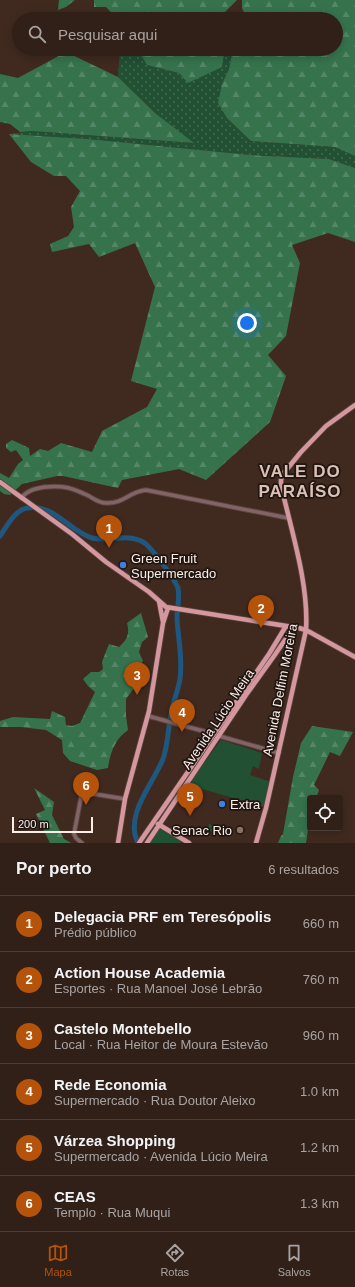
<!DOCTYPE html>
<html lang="pt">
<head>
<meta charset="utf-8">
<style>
  :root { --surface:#302018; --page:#382821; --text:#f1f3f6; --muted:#a8a3a2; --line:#4b3e37; --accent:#b45309 }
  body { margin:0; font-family:Helvetica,sans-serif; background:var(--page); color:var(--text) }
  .controls { position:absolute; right:12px; bottom:12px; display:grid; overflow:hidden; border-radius:4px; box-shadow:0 2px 10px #0003 }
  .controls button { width:36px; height:36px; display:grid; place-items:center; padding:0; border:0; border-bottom:1px solid var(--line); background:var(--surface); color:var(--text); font:20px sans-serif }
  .scale { position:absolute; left:12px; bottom:10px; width:81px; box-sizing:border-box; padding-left:4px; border:2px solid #fcede7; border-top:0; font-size:11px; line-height:14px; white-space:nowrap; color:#fcede7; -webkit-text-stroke:3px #1f1511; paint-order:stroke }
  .you { position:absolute; left:247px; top:323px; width:14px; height:14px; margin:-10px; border:3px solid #fff; border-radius:50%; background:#1a73e8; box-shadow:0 0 0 6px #1a73e833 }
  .badge { display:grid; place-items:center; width:26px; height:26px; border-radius:50%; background:var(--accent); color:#fff; font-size:13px; font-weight:700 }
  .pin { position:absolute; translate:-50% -33px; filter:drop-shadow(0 1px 2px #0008) }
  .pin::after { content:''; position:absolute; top:21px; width:14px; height:12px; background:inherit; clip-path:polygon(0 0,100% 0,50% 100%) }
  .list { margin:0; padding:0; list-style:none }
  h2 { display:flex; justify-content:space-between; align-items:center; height:52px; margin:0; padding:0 16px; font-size:17px }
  h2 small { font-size:13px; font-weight:400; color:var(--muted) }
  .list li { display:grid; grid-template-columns:26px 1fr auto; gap:12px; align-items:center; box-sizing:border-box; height:56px; padding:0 16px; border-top:1px solid var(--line) }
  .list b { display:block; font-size:15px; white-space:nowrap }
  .list p { margin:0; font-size:13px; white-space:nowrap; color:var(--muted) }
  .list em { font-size:13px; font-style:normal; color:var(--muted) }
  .icon { flex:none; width:22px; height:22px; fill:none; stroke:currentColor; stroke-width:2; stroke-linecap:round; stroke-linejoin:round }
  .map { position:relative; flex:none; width:355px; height:843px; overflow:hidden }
  .search { position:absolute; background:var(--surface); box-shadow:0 2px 10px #0003; left:12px; right:12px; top:12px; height:44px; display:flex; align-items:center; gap:10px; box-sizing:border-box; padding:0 14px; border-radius:22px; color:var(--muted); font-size:15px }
  .sheet { height:388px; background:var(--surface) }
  nav { display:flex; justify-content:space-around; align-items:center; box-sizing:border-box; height:56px; border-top:1px solid var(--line); background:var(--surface); font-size:11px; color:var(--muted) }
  nav a { display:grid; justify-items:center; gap:2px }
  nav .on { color:var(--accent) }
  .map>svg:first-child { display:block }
</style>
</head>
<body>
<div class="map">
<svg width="355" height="843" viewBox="0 0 355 843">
  <defs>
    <pattern id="grass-dots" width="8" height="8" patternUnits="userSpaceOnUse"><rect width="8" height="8" fill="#215033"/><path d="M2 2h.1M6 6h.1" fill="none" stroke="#426a51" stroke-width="1.8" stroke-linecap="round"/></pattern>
    <pattern id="forest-firs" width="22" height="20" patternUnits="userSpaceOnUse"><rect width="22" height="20" fill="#36734d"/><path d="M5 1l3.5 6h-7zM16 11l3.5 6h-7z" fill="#548767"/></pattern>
  </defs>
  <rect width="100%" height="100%" fill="#402a20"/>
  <path fill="url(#grass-dots)" d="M120 49H137L147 65 179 73 222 67 225 49H233L229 69 222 84 250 141 335 147 355 156V168L329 159 252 155 88 139 9 134 32 131 193 143 155 113 118 77Z"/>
  <path fill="url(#forest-firs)" d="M59 0H75L66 7 58 10Z
    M94 0H237L223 14 224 19H117L106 7H94Z
    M242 0H355V156L335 147 251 141 227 118 218 103 222 84 229 69 233 49H336V19H247L242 8Z
    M137 49H225L222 67 188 83 179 73 147 65Z
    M66 52 118 77 155 113 194 143 32 131 20 132 10 124 0 122V74L18 78Z
    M9 134 88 139 251 155 329 159 355 168V242L328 233 292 245 300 263 286 336 268 355 286 376 270 422 206 480 179 469 122 480 118 488 63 476H57L22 484 10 495 4 494 0 491V473L9 478 18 464 23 460 16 450 11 452 6 448V444L12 440 29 448 30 456 40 449 48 451 61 443 92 452 102 431 147 407 157 389 131 381 155 287 135 243 99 257 89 244 52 252 50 244 68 236 74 227 71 207 80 191 66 176H54L31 162Z
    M141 613 148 637 142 642 139 652 143 661 132 676 134 688 126 699V716L128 730C115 739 110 753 108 768L97 770 70 761 63 753 62 740 46 730 21 727H0V721L13 717 50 719 52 711 65 717 66 725 72 726 80 723 95 692 88 686 83 679 91 672H99L103 669 102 662 109 644 119 647C127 640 130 634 127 623Z
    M312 726 353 732 340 756 330 752 314 785 319 790 316 798H310V816L306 843H278L281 836 283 834 293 777 301 743Z
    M34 788 54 802 52 815 64 839 71 843H50L36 814 45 810Z"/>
  <path fill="#215033" d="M221 740 262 753 259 769 253 766 250 775 271 782 265 807 188 785Z
    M209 824 221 828 219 834 207 830Z
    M160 826 182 840 181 843H149Z"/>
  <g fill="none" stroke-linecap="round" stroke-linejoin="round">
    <path stroke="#20577f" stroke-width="5" d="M0 536C7 526 15 510 27 508 53 503 69 531 92 538 109 542 128 533 143 542 150 545 175 580 178 588 180 598 177 608 177 618 178 639 183 659 180 679 178 691 173 702 171 714 168 729 168 745 163 759 153 784 124 815 138 843"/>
    <defs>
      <path id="minor" d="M21 498C28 490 34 489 45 487 64 485 72 488 89 496 94 499 99 503 106 503 124 504 128 492 146 490L288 518
        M148 716 214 734
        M219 736 279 753
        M82 843 76 838 74 834 82 792 125 799"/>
      <path id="major" d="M0 482 72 534 106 562 149 592 166 607 299 628 306 630 355 657
        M159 601 163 622
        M158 824 189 843
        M118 843 125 799 149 711 163 623 168 608
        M139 843 269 654 286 626
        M147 843 246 695 274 656 294 627
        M256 843 266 808 306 630C309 584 291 530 281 485V480L283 474 301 452 326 426 355 405"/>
    </defs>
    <use href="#minor" stroke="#5a453c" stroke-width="5.5"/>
    <use href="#major" stroke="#5a453c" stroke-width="6"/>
    <use href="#minor" stroke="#826468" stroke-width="3.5"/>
    <use href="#major" stroke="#d4979f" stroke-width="4.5"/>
  </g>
  <g fill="#3f7fe0" stroke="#1f1511" stroke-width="1.5">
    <circle cx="123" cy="565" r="4"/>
    <circle cx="222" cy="804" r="4"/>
  </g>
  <circle fill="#8d6e63" stroke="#1f1511" stroke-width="1.5" cx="240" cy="830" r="4"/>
  <g text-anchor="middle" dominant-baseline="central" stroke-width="3.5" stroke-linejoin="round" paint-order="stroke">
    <g font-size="13" fill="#fcede7" stroke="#1f1511" text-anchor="start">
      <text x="131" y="558">Green Fruit<tspan x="131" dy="15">Supermercado</tspan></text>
      <text x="230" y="804">Extra</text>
      <text x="232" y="830" text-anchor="end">Senac Rio</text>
    </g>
    <g font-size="13" fill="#fcede7" stroke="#1f1511">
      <text transform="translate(280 690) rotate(-79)">Avenida Delfim Moreira</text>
      <text transform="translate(218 719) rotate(-56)">Avenida Lúcio Meira</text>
    </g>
    <g font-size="17" font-weight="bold" letter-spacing="1" fill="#dcc0b4" stroke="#1f1511">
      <text x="300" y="471">VALE DO<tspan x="300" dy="20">PARAÍSO</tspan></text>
    </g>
  </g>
</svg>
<div class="controls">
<button><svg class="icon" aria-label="locate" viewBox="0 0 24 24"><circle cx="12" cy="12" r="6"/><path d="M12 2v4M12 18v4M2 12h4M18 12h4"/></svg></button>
</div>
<div class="scale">200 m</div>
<div class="you"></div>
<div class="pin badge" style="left:109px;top:548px">1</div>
<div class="pin badge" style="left:261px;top:628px">2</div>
<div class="pin badge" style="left:137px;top:695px">3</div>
<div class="pin badge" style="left:182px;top:732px">4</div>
<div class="pin badge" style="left:190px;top:816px">5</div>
<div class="pin badge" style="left:86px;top:805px">6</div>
<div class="search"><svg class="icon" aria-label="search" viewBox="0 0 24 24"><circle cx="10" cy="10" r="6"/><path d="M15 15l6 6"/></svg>Pesquisar aqui</div>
</div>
<section class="sheet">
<h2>Por perto<small>6 resultados</small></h2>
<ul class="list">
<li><span class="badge">1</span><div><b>Delegacia PRF em Teresópolis</b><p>Prédio público</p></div><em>660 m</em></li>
<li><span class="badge">2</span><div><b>Action House Academia</b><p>Esportes · Rua Manoel José Lebrão</p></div><em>760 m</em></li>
<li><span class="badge">3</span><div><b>Castelo Montebello</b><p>Local · Rua Heitor de Moura Estevão</p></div><em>960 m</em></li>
<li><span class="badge">4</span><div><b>Rede Economia</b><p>Supermercado · Rua Doutor Aleixo</p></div><em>1.0 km</em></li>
<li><span class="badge">5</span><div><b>Várzea Shopping</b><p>Supermercado · Avenida Lúcio Meira</p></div><em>1.2 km</em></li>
<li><span class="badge">6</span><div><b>CEAS</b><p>Templo · Rua Muqui</p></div><em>1.3 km</em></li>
</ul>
</section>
<nav>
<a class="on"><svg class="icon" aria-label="map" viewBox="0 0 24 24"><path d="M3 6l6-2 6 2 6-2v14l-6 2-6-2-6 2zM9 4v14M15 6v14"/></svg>Mapa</a>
<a><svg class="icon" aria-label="directions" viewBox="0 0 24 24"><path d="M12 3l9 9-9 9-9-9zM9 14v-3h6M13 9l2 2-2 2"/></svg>Rotas</a>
<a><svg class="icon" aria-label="saved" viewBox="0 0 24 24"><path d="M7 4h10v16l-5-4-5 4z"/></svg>Salvos</a>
</nav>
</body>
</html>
